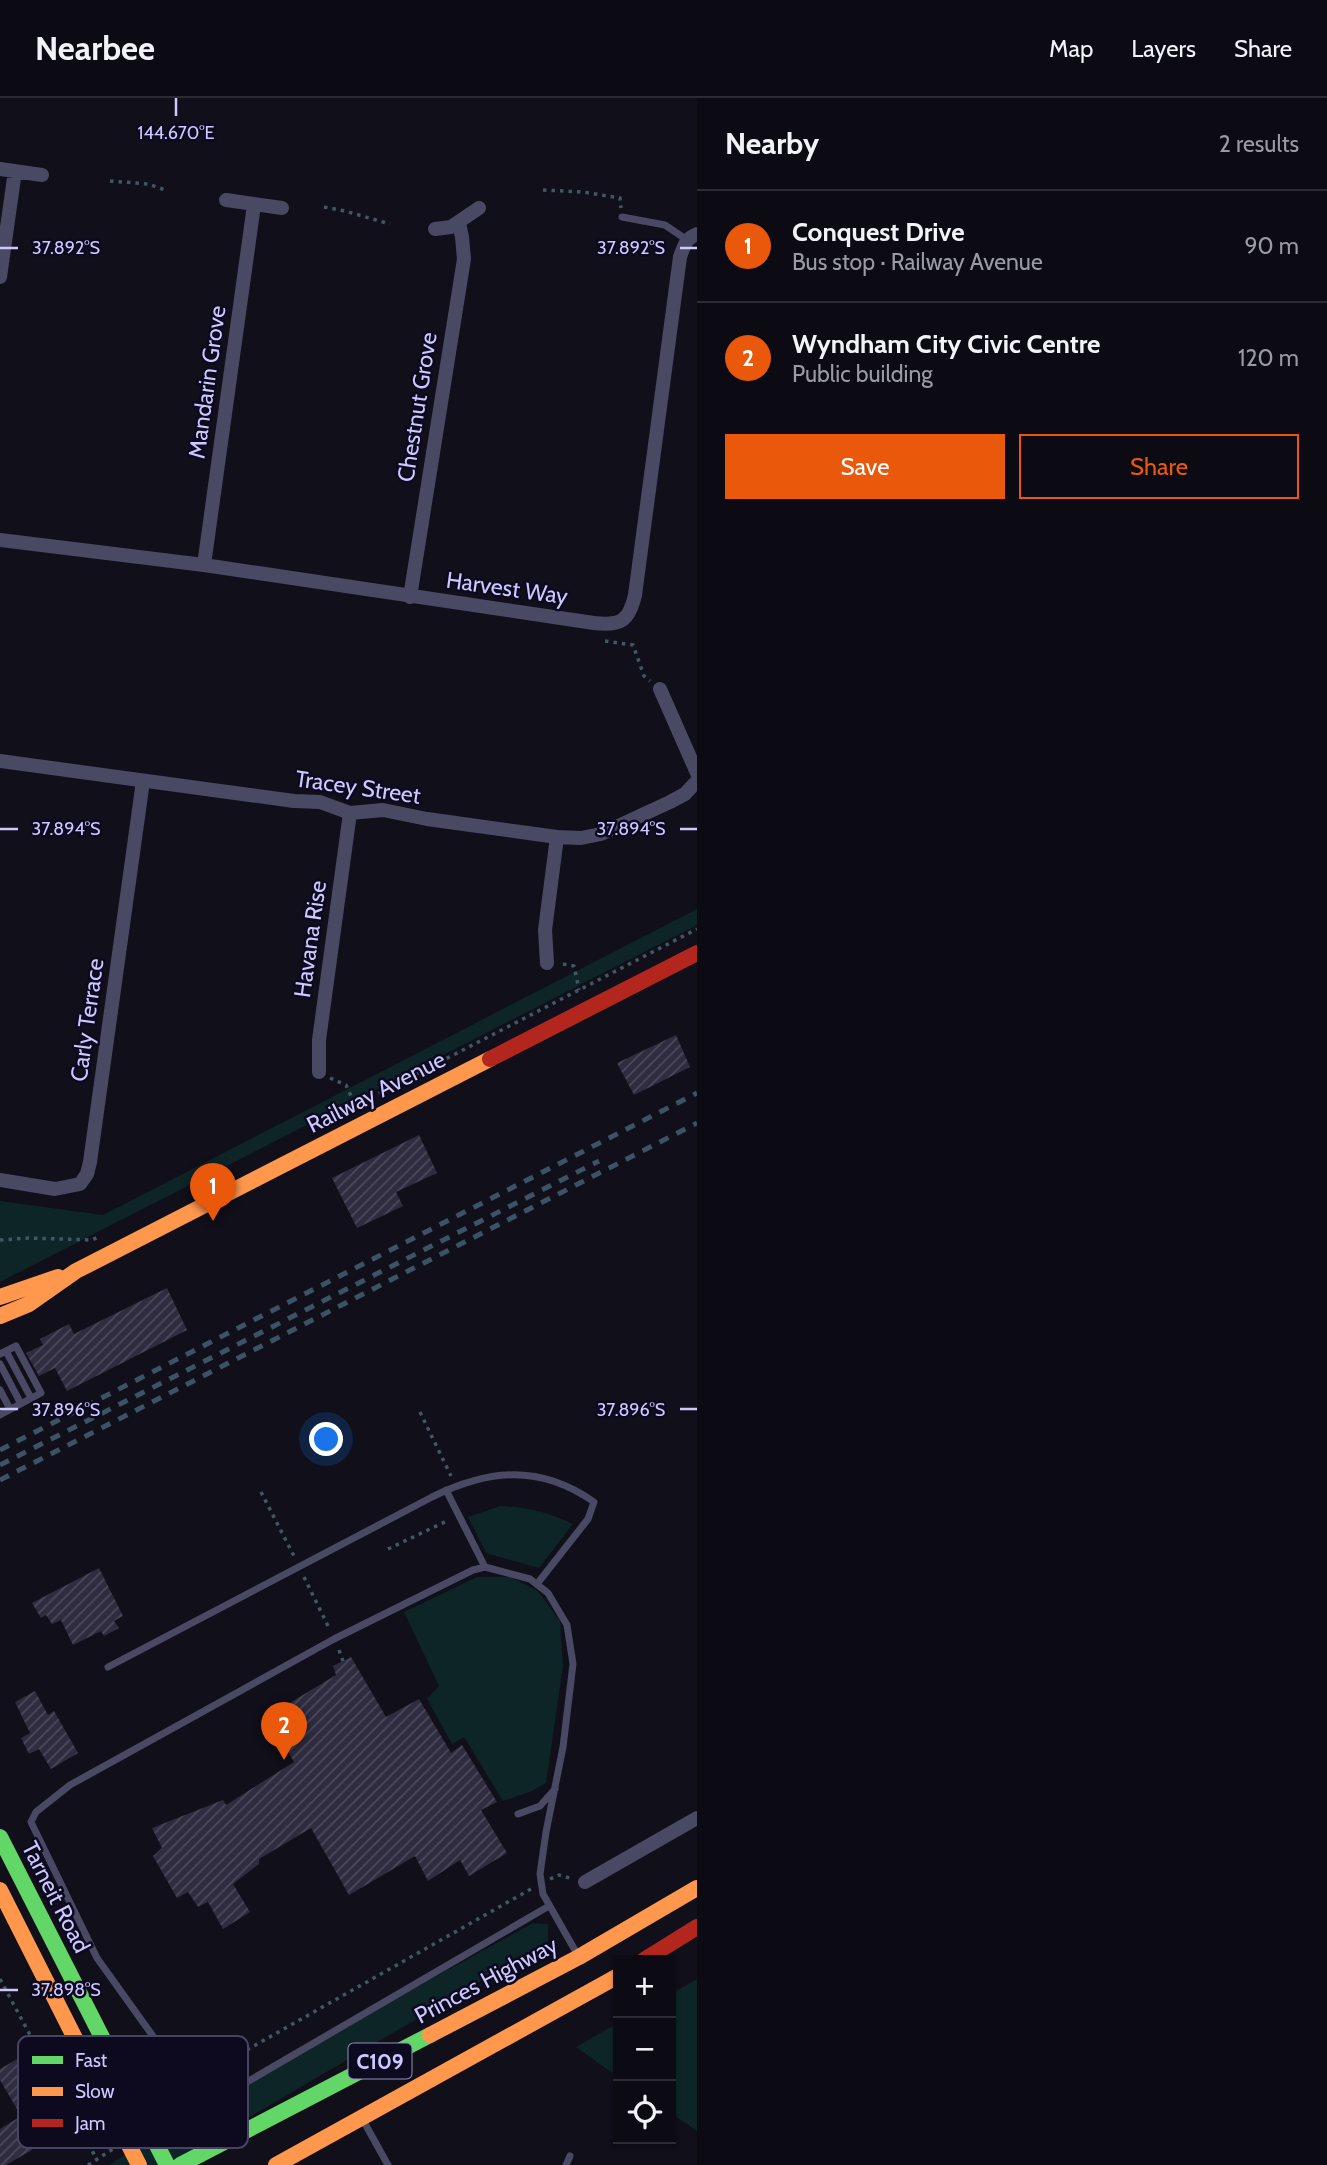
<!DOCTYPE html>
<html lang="en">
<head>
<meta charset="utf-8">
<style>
  :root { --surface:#0c0b14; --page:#15141d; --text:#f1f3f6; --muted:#9a9ba0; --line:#2c2b34; --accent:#ea580c }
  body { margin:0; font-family:Cabin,sans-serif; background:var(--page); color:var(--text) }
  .controls { position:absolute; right:21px; bottom:21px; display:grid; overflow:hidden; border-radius:0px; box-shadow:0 2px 5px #0004 }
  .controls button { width:63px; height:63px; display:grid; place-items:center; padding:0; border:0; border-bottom:2px solid var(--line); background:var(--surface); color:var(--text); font:35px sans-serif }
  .you { position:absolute; left:327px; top:1342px; width:24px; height:24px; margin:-18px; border:5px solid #fff; border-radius:50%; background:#1a73e8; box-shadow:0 0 0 10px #1a73e833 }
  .badge { display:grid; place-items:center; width:46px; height:46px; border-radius:50%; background:var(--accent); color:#fff; font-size:23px; font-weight:700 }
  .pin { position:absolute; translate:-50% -58px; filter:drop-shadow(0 2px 4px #0008) }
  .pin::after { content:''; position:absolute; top:37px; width:24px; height:21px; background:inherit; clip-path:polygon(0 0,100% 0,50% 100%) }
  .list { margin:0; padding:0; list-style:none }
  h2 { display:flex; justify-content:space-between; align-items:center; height:91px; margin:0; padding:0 28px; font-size:30px }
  h2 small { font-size:23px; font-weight:400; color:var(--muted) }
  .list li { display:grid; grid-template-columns:46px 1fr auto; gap:21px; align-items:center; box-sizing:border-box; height:112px; padding:0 28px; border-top:2px solid var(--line) }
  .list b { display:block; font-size:26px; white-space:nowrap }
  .list p { margin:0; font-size:23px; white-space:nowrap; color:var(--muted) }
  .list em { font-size:23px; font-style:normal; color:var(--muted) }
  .actions { display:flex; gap:14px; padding:21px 28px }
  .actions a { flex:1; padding:16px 0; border:2px solid var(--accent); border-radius:0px; text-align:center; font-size:24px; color:var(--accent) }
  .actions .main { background:var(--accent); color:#fff }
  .icon { flex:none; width:38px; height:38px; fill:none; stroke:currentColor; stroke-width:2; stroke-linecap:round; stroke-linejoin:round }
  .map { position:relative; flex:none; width:697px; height:2067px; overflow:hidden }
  header { display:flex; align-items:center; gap:42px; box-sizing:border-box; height:98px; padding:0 35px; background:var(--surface); border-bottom:2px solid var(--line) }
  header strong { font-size:33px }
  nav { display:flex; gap:38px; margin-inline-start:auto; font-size:24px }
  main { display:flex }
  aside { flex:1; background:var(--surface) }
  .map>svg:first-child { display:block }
</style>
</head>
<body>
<header>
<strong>Nearbee</strong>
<nav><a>Map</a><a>Layers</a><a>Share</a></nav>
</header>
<main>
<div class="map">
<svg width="697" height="2067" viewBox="0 0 697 2067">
  <defs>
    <pattern id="building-hatch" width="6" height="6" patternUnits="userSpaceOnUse" patternTransform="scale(1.75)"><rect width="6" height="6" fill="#2e2c3e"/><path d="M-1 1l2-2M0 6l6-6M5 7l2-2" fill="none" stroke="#4b495b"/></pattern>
  </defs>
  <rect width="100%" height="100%" fill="#100f1a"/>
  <path fill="#0d2526" d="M697 811V827L0 1184V1103L103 1117Z
    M500 1408C527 1409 549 1414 573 1426L539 1470 486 1455 468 1419Z
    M477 1479H510L538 1493 560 1523 563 1568 546 1685 532 1693 503 1703 464 1639 452 1646 427 1601 439 1588 404 1514Z
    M533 1825 548 1826V1844L168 2067H109L186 2016Z
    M697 1881V2033L671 2015V1896Z
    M618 1925V1979L576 1949Z"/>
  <path fill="url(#building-hatch)" d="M676 937 690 969 634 997 617 965Z
    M419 1037 437 1075 396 1094 403 1108 357 1130 332 1080Z
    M167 1190 187 1232 67 1293 55 1270 39 1278 26 1255 43 1247 40 1241 69 1226 74 1236Z
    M99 1470 123 1518 114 1523 119 1530 104 1538 101 1533 73 1547 61 1522 52 1526 46 1517 41 1520 32 1505Z
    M351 1559 386 1619 419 1601 451 1655 462 1647 497 1704 481 1712 507 1755 469 1778 460 1762 428 1783 415 1758 349 1797 311 1730 259 1761V1766L233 1786 250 1814 223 1831 208 1804 198 1809 188 1794 177 1800 153 1758 162 1750 152 1730 223 1702 226 1707 294 1664 268 1618 336 1577 333 1568Z
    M35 1593 48 1617 54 1613 78 1655 51 1671 39 1651 29 1656 21 1640 30 1635 15 1604Z
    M36 1950 67 2009 21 2035 32 2052 6 2067H0V2031L21 2018 0 1982V1971Z"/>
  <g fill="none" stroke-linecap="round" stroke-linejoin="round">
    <path stroke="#445664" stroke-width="3.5" stroke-dasharray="3.5 5" stroke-linecap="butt" d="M110 83 148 86 168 93
      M543 92 583 94 620 100 621 110
      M324 109 345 113 390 126
      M605 543 633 547 644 578 650 583
      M563 866 574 868 579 892
      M330 980 346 987 355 1007
      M341 1015 697 831
      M0 1142 28 1140 92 1142 98 1139
      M420 1314 451 1378
      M261 1394 295 1460
      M388 1451 449 1422
      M304 1479 330 1532
      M339 1552 343 1563
      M550 1781 559 1777 573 1781
      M0 1881 96 2060
      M192 1990 199 1979 531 1791
      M162 2023 175 2016 180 2008
      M88 2067 113 2051"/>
    <path stroke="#4a4964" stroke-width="7" d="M622 119 665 127 687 142
      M6 1253 31 1300
      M0 1256 16 1248 41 1295 0 1317
      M0 1266 21 1306
      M0 1292 10 1311
      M446 1392 485 1469
      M108 1569 432 1399C489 1371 540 1366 594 1404L588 1421 537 1486
      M518 1716 540 1708 555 1691
      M549 1808 216 2002 203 2005 191 2002 180 1993 165 1955 97 1860 31 1724 36 1714 70 1687 334 1541 473 1472 485 1469 530 1481 548 1495 567 1527 573 1566 563 1649 546 1734 540 1776 543 1796 576 1854
      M364 2024 388 2067
      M566 2067 570 2058"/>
    <path stroke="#4a4964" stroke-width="14" d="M0 71 42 77
      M226 102 282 110
      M435 131 451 129 479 110
      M0 179 15 73
      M0 442 204 467 594 525C621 528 629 523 635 497L680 159C684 148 686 140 697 136
      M204 467 254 107
      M410 499 464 161 462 139 459 125
      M660 591 697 675
      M0 663 294 703 320 704 350 715 383 712 427 721 557 739 581 740 601 736 670 704 685 696 697 683
      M547 865 545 832 557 739
      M319 974V942L350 715
      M0 1082 55 1091 80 1086 87 1076 90 1064 143 683
      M585 1784 697 1720"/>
    <path stroke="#63d668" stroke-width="16" d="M0 1739 167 2067
      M180 2067 430 1937"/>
    <path stroke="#ff974d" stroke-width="16" d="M0 1199 58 1179
      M0 1218 29 1206 76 1173 490 961
      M0 1792 139 2067
      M430 1937 579 1859 697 1790
      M276 2067 618 1878"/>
    <path stroke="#b3261e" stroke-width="16" d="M490 961 697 855
      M644 1862 697 1829"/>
    <path stroke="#3c5364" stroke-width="5" stroke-dasharray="10 9" stroke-linecap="butt" d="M0 1352 697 995
      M0 1367 599 1063
      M0 1382 697 1025"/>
  </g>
  <path fill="none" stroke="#cdc8ff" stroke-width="2.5" d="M176 0V18M0 150H18M680 150H697M0 731H18M680 731H697M0 1311H18M680 1311H697M0 1892H18"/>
  <g text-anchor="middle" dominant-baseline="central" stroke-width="5" stroke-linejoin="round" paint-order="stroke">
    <rect fill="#0d0a1f" stroke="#938fbc" stroke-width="2" x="348.5" y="1945.5" width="63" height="35" rx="5"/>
    <g font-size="21" font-weight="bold" fill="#cdc8ff">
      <text x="380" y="1963">C109</text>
    </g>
    <g font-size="23" fill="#cdc8ff" stroke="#0d0a1f">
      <text transform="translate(207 284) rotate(-82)">Mandarin Grove</text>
      <text transform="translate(417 309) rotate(-81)">Chestnut Grove</text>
      <text transform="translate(507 490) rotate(8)">Harvest Way</text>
      <text transform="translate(358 689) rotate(8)">Tracey Street</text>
      <text transform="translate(310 841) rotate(-82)">Havana Rise</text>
      <text transform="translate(87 922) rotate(-82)">Carly Terrace</text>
      <text transform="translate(376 994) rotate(-27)">Railway Avenue</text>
      <text transform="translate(56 1799) rotate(63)">Tarneit Road</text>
      <text transform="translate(486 1882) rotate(-28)">Princes Highway</text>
    </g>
  </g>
  <rect x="18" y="1938" width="230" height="112" rx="10" fill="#0d0a1f" stroke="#474362" stroke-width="2"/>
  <rect x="32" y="1958" width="31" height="8" fill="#63d668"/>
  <rect x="32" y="1989" width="31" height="9" fill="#ff974d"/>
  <rect x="32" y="2021" width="31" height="8" fill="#b3261e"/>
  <g font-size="19" fill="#cdc8ff">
    <text x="75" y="1969">Fast</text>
    <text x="75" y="2000">Slow</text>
    <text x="75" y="2032">Jam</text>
  </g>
  <g font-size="18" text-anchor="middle" fill="#cdc8ff" stroke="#0d0a1f" stroke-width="5" stroke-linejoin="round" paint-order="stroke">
    <text x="176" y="41">144.670°E</text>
    <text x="66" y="156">37.892°S</text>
    <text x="631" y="156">37.892°S</text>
    <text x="66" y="737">37.894°S</text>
    <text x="631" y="737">37.894°S</text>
    <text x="66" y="1318">37.896°S</text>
    <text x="631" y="1318">37.896°S</text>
    <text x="66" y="1898">37.898°S</text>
  </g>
</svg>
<div class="controls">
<button>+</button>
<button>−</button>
<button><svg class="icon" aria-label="locate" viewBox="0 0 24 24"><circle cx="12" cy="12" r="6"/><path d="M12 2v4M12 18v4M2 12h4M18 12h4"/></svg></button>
</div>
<div class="you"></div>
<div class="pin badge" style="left:213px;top:1123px">1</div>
<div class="pin badge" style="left:284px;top:1662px">2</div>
</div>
<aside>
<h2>Nearby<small>2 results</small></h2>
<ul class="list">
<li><span class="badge">1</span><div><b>Conquest Drive</b><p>Bus stop · Railway Avenue</p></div><em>90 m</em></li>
<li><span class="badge">2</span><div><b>Wyndham City Civic Centre</b><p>Public building</p></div><em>120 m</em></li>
</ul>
<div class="actions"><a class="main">Save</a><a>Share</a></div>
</aside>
</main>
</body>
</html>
